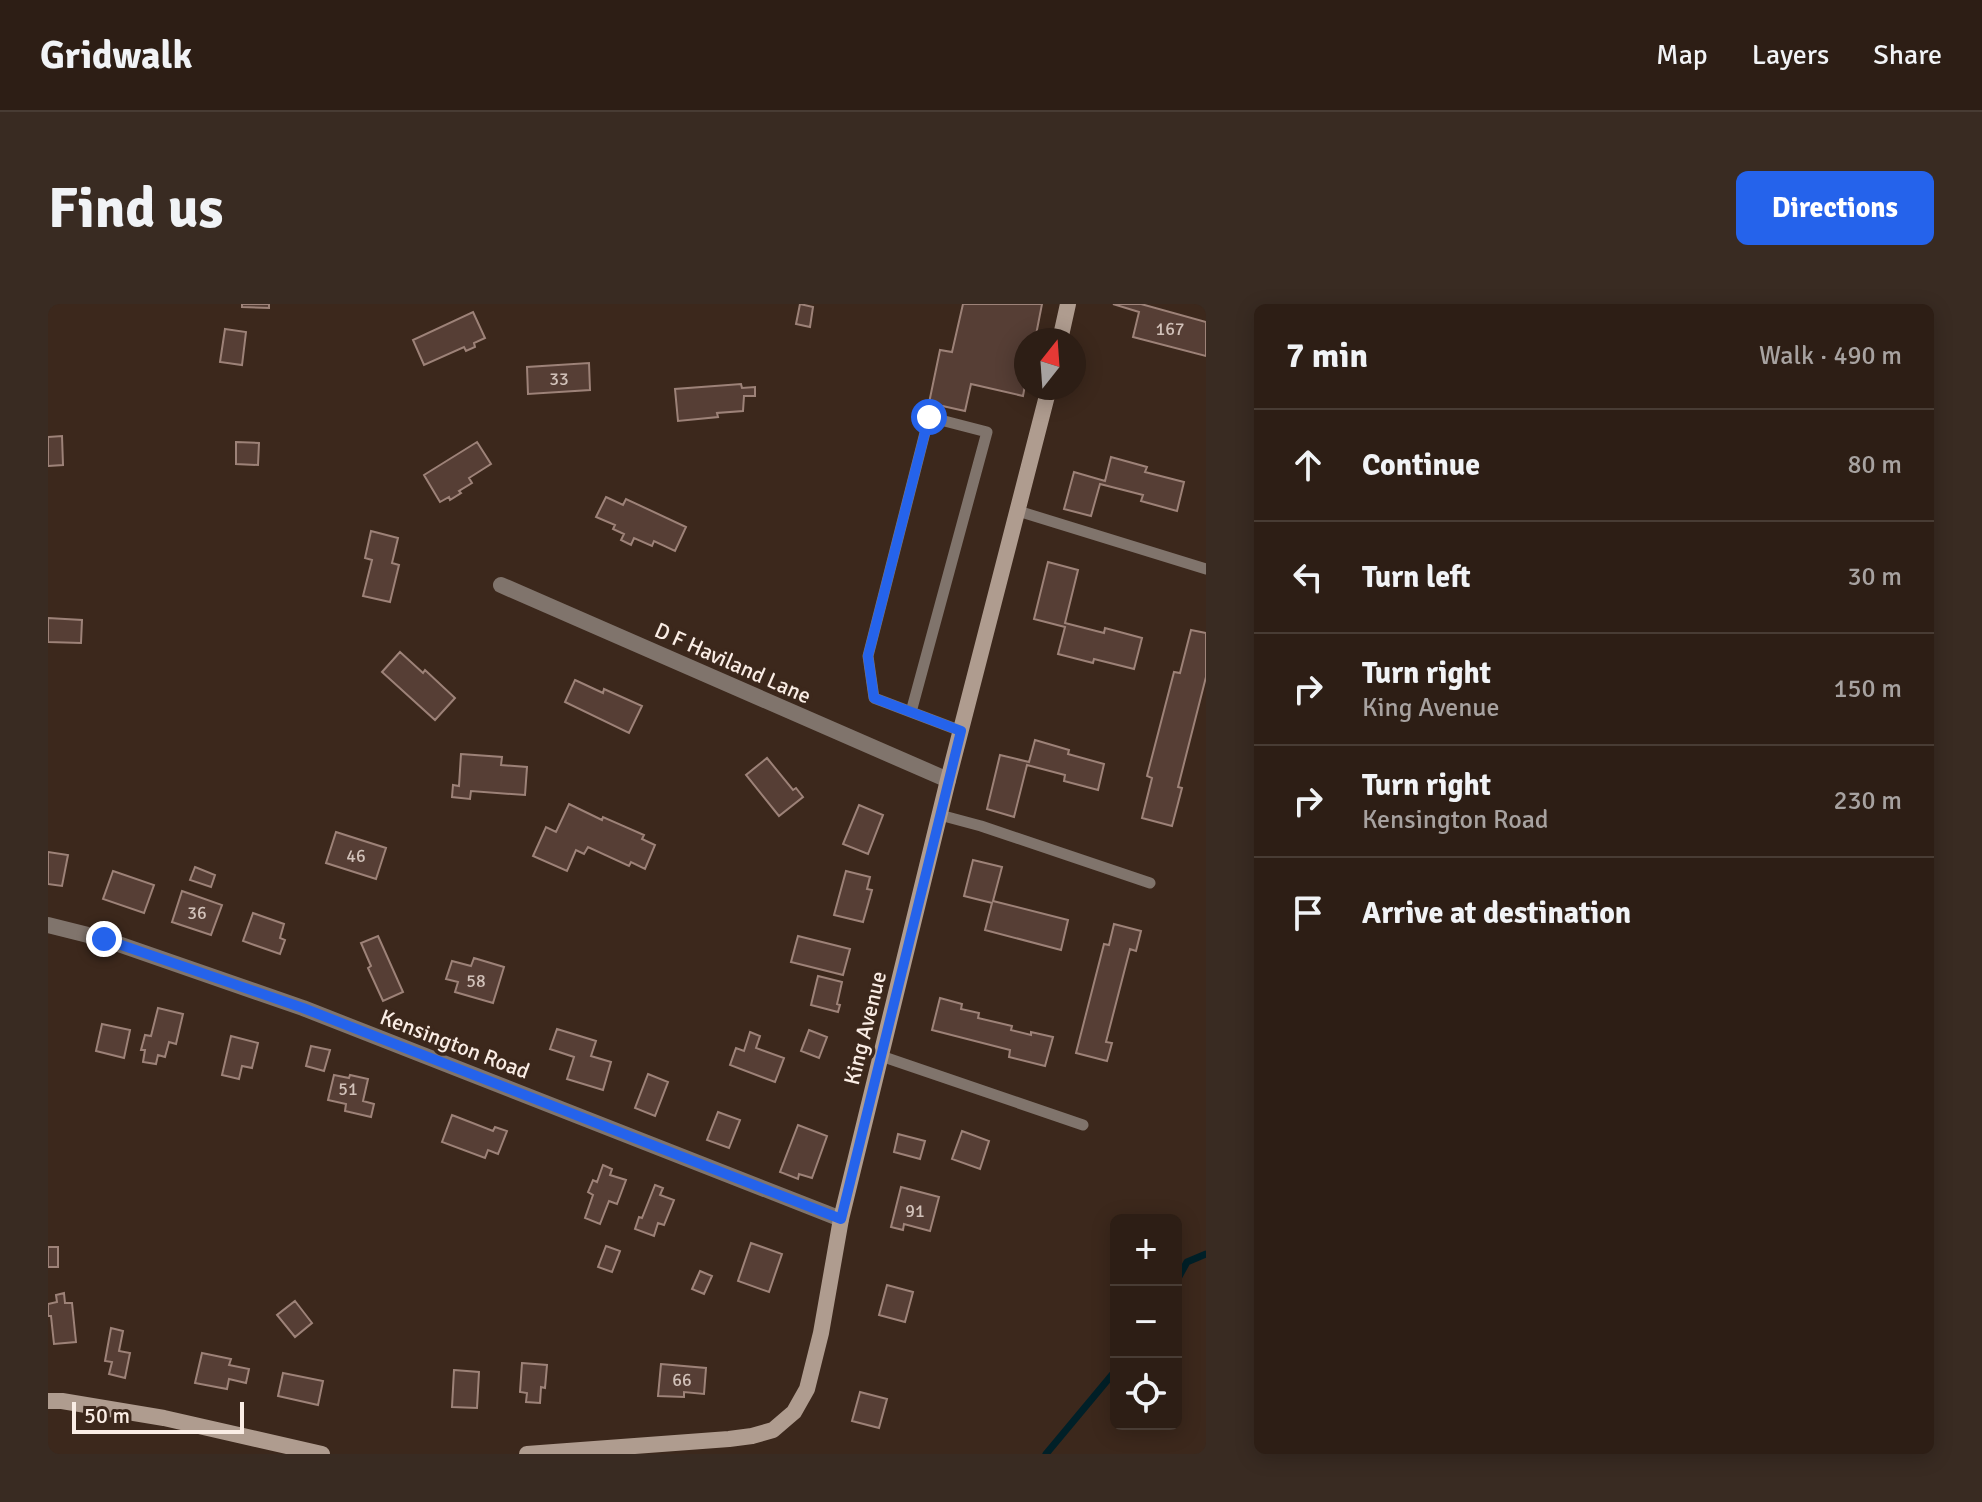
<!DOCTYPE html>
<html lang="en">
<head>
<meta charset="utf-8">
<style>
  :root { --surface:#2d1e15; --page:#392b22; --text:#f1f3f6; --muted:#a7a2a0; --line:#483c34; --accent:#2563eb }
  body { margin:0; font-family:Signika,sans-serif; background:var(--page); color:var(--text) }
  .controls { position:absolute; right:24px; bottom:24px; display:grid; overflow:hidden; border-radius:12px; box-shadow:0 4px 20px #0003 }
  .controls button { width:72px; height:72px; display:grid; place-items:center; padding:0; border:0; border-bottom:2px solid var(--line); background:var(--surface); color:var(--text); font:40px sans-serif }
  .compass { position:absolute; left:966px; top:24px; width:72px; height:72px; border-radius:50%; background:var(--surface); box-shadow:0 4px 20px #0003; rotate:17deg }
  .scale { position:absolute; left:24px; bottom:20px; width:172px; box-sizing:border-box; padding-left:8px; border:4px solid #faede5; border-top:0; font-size:22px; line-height:28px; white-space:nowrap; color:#faede5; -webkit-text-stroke:6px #3c281c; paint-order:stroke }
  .stop { position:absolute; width:24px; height:24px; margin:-18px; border:6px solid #2563eb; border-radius:50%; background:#fff }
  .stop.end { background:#2563eb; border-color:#fff; box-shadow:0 2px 8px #0008 }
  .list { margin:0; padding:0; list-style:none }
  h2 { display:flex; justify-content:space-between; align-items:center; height:104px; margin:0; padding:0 32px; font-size:34px }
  h2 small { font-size:26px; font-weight:400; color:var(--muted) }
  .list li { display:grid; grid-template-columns:52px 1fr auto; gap:24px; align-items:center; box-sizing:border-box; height:112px; padding:0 32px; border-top:2px solid var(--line) }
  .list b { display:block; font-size:30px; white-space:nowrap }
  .list p { margin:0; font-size:26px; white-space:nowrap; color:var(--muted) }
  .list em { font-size:26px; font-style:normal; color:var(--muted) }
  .icon { flex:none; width:44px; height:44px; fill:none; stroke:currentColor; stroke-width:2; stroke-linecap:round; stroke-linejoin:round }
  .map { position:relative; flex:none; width:1158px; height:1150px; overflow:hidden; border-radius:12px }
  header { display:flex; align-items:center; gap:48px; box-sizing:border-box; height:112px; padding:0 40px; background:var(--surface); border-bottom:2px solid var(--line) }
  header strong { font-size:38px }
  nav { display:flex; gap:44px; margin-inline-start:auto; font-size:28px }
  .intro { display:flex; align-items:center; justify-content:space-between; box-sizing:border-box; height:192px; padding:0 48px }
  h1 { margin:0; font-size:56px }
  .button { padding:20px 36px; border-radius:12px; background:var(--accent); color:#fff; font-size:28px; font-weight:700 }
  main { display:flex; gap:48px; padding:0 48px }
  aside { flex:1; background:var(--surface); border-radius:12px; box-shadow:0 4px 20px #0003 }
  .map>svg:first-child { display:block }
</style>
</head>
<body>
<header>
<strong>Gridwalk</strong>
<nav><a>Map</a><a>Layers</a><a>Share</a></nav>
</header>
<div class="intro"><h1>Find us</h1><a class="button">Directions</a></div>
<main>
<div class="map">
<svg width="1158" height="1150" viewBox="0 0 1158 1150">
  <rect width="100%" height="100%" fill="#3c281c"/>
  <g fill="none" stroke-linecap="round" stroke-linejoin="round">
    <path stroke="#002028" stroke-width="7" d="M1128 978 1139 958 1158 950
      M998 1150 1068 1066"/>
  </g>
  <path fill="#563e35" stroke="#9d8278" stroke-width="2" d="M194 0H221V4L194 3Z
    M752 0 765 3 762 23 748 20Z
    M915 0H994L987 36H978V76L975 92 923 80 917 107 881 99 892 46 904 48Z
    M1065 0H1093L1158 18V52L1085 33 1091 8Z
    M425 8 437 34 426 39 427 43 418 47 416 43 376 61 365 36Z
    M177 25 198 28 194 61 172 58Z
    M541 59 542 86 480 90 479 63Z
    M693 80 694 84 707 83V92H696L695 107 669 109 670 113 630 117 627 85Z
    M14 132 15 161 0 162V133Z
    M188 138 211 139 210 161 188 160Z
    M429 138 443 160 421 174 424 179 411 187 413 189 402 196 401 193 392 198 376 171Z
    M1063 153 1099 163 1097 168 1136 178 1129 207 1093 197 1095 191 1052 180 1043 212 1016 205 1026 168 1057 177Z
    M558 193 575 201 578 195 638 223 627 247 606 237 604 242 586 234 583 241 573 236 576 230 565 225 567 221 548 213Z
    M323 227 350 234 344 259 351 261 342 298 315 292 324 256 317 254Z
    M1000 258 1030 266 1017 319 1056 329 1057 324 1094 334 1086 365 1046 355 1045 359 1010 350 1017 323 986 315Z
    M0 314 34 316 33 339 0 338Z
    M1143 326 1158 329V373L1130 483 1134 484 1124 522 1094 514 1104 474 1099 472 1126 368 1132 369Z
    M352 348 375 369 377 366 407 394 387 416 334 368Z
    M527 376 555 389 556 385 594 402 581 429 517 398Z
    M987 436 1021 446 1020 450 1056 460 1050 486 1016 477 1017 471 979 461 966 513 939 505 952 451 981 458Z
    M413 450 454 453 453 461 479 463 477 491 423 487 422 495 404 493 405 481 411 482Z
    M719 454 745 486 748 484 755 493 731 512 698 471Z
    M521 500 554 516 555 513 596 531 594 535 607 541 597 565 583 558 581 562 540 543 536 550 528 546 519 567 485 552 498 523 508 528Z
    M811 501 835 511 820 550 795 540Z
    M288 528 338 544 328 575 278 559Z
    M0 548 20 551 14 582 0 580Z
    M925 556 954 563 945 597 1020 616 1013 646 937 626 944 599 916 592Z
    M147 563 167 571 163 583 142 576Z
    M65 567 106 581 96 609 55 595Z
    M798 567 822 573 819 585 824 586 815 618 786 611Z
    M134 587 174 601 163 631 124 618Z
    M205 609 236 620 232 634 237 636 232 650 195 637Z
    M1066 620 1093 627 1088 647 1082 645 1058 738 1064 739 1059 757 1028 749 1056 640 1061 641Z
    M330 632 355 688 335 697 320 664 323 662 313 639Z
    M750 632 802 645 795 671 743 658Z
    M426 654 456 663 445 699 407 688 410 678 398 675 404 657 423 662Z
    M770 672 794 678 789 700 792 701 790 708 763 701Z
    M892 694 914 700 913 705 931 709 930 714 964 722 963 726 983 731V728L1005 733 997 762 961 753 962 746 884 726Z
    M110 704 135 710 128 740 121 738 117 753 110 751 108 760 95 758 97 746H93L97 731 103 732Z
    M54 720 82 726 76 754 48 747Z
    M509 725 548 737 543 752 563 758 555 786 519 775 526 753 502 745Z
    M761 726 779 733 771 754 753 747Z
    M702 728 712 732 708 744 736 754 727 778 682 761 688 744 696 747Z
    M183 732 210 739 204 764 194 762 191 775 174 771Z
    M263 742 282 746 276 767 258 762Z
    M600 770 620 778 607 812 587 804Z
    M286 771 301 774 302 771 320 775 315 797 326 800 323 813 297 807 298 800 280 796Z
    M670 808 692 816 681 844 659 836Z
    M404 811 445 827 447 823 459 827 450 850 440 846 437 854 394 838Z
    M750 821 779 832 764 874 751 870 750 875 732 868Z
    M914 827 941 837 932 865 904 855Z
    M850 830 877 837 872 855 846 848Z
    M555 861 564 865 562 871 578 876 569 900 561 897 552 920 537 914 545 891 540 888 545 876 549 878Z
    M607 881 615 884 612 891 626 896 616 921 610 919 606 932 587 925 591 913 594 914Z
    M853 883 891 893 882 927 856 920 855 926 843 923Z
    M703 939 734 950 721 988 690 977Z
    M558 942 572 947 564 968 550 963Z
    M0 943H10V963H0Z
    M652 967 664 972 656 990 644 985Z
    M839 981 865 988 857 1018 831 1011Z
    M16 989 17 999H24L28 1038 6 1040 3 1012H0V1000L9 998 8 991Z
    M247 997 264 1019 247 1033 229 1011Z
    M63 1024 75 1027 71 1047 82 1049 77 1074 61 1070 64 1058 57 1057Z
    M154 1049 183 1055 181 1061 201 1065 198 1079 181 1075 179 1085 147 1079Z
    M474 1059 499 1061 497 1084 493 1083 492 1099 478 1098 479 1089 472 1088Z
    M613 1060 658 1064 656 1090 636 1088V1093L610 1092Z
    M406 1066 431 1068 429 1104 404 1103Z
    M235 1069 275 1077 270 1101 230 1092Z
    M812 1088 839 1095 831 1124 804 1117Z"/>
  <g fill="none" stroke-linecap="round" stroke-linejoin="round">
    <path stroke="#80746c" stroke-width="11" d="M970 207 1158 265
      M863 408 939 128 881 113 820 352 826 394 913 427
      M892 511 933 522 1102 579
      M833 752 1035 821"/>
    <path stroke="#80746c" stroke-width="16" d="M453 281 900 476
      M0 621 56 635 255 704 793 915"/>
    <path stroke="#af9c8f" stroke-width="16" d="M1012 36 1020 0
      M0 1097H14L116 1114 274 1150
      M479 1150 681 1135 704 1132 725 1126 746 1108 759 1085 773 1029 793 915 900 476 1001 84"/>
  </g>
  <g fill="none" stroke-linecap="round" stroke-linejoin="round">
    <path stroke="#2563eb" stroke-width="10" d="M56 635 255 704 793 915 913 427 826 394 820 352 881 113"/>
  </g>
  <g text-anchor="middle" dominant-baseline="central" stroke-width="7" stroke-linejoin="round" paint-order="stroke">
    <g font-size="18" fill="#d1c1b9">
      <text x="1122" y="25">167</text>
      <text x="511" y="75">33</text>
      <text x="308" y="552">46</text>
      <text x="149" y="609">36</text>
      <text x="428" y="677">58</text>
      <text x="300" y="785">51</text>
      <text x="867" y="907">91</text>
      <text x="634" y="1076">66</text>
    </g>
    <g font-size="22" fill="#faede5" stroke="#3c281c">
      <text transform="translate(685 359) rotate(24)">D F Haviland Lane</text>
      <text transform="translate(817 724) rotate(-76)">King Avenue</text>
      <text transform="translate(407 740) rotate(21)">Kensington Road</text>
    </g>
  </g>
</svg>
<div class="controls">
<button>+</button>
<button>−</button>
<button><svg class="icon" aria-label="locate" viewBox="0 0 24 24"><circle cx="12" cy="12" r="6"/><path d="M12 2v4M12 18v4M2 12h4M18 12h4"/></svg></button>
</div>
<svg class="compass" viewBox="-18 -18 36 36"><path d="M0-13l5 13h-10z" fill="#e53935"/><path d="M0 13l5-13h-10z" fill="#a7a2a0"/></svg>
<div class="scale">50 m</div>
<div class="stop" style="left:881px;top:113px"></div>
<div class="stop end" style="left:56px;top:635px"></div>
</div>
<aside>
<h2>7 min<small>Walk · 490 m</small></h2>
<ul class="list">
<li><svg class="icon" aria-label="ahead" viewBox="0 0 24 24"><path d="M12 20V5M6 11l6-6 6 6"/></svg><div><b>Continue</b></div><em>80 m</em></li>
<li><svg class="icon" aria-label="left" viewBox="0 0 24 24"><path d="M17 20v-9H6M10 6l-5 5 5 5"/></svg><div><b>Turn left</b></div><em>30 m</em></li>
<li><svg class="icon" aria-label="right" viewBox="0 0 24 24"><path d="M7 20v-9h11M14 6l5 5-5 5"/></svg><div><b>Turn right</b><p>King Avenue</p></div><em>150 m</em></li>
<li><svg class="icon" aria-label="right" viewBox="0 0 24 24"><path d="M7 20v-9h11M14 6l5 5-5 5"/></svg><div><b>Turn right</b><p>Kensington Road</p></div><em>230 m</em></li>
<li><svg class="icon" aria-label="arrive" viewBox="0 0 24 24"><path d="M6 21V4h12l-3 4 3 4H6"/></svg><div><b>Arrive at destination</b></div></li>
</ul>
</aside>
</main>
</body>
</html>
